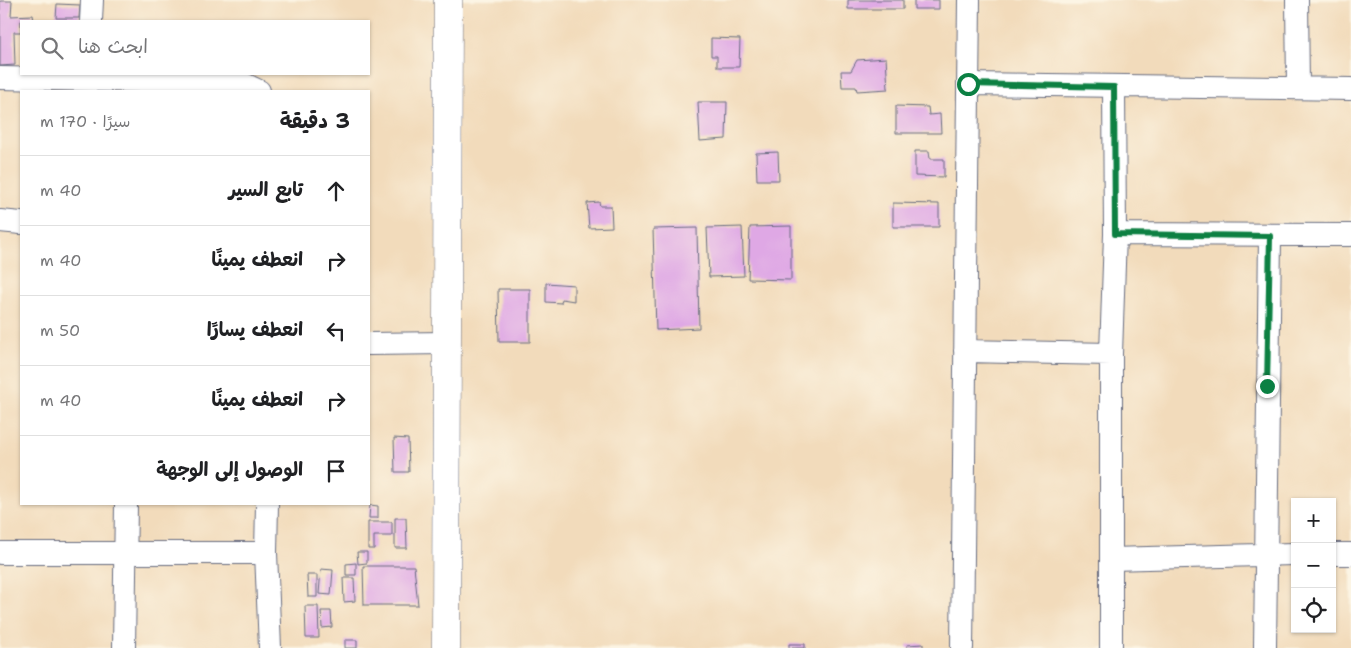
<!DOCTYPE html>
<html lang="ar">
<head>
<meta charset="utf-8">
<style>
  :root { --surface:#fff; --page:#f6f6f6; --text:#202124; --muted:#757577; --line:#e0e0e0 }
  body { margin:0; font-family:"Shantell Sans","Playpen Sans Arabic",sans-serif; background:var(--page); color:var(--text); direction:rtl }
  .controls { position:absolute; right:15px; bottom:15px; display:grid; overflow:hidden; border-radius:0px; box-shadow:0 1px 4px #0004 }
  .controls button { width:45px; height:45px; display:grid; place-items:center; padding:0; border:0; border-bottom:1px solid var(--line); background:var(--surface); color:var(--text); font:25px sans-serif }
  .stop { position:absolute; width:15px; height:15px; margin:-11px; border:4px solid #0b8043; border-radius:50%; background:#fff }
  .stop.end { background:#0b8043; border-color:#fff; box-shadow:0 1px 5px #0008 }
  .list { margin:0; padding:0; list-style:none }
  h2 { display:flex; justify-content:space-between; align-items:center; height:65px; margin:0; padding:0 20px; font-size:21px }
  h2 small { font-size:16px; font-weight:400; color:var(--muted) }
  .list li { display:grid; grid-template-columns:32px 1fr auto; gap:15px; align-items:center; box-sizing:border-box; height:70px; padding:0 20px; border-top:1px solid var(--line) }
  .list b { display:block; font-size:19px; white-space:nowrap }
  .list em { font-size:16px; font-style:normal; color:var(--muted) }
  .icon { flex:none; width:28px; height:28px; fill:none; stroke:currentColor; stroke-width:2; stroke-linecap:round; stroke-linejoin:round }
  .map { position:relative; flex:none; width:1351px; height:648px; overflow:hidden; direction:ltr }
  .search { position:absolute; background:var(--surface); box-shadow:0 1px 4px #0004; left:20px; top:20px; width:350px; height:55px; display:flex; align-items:center; gap:12px; box-sizing:border-box; padding:0 18px; border-radius:0px; color:var(--muted); font-size:19px }
  .panel { position:absolute; background:var(--surface); box-shadow:0 1px 4px #0004; left:20px; top:90px; width:350px; height:415px; border-radius:0px; direction:rtl }
  .map>svg:first-child { display:block }
</style>
</head>
<body>
<div class="map">
<svg width="1351" height="648" viewBox="0 0 1351 648">
  <rect width="100%" height="100%" fill="#fcf5e5"/>
  <filter id="ink" filterUnits="userSpaceOnUse"><feTurbulence type="fractalNoise" baseFrequency=".02" numOctaves="2"/><feDisplacementMap in="SourceGraphic" scale="10" xChannelSelector="R" yChannelSelector="G"/><feConvolveMatrix kernelMatrix="1 2 1 2 8 2 1 2 1" color-interpolation-filters="sRGB"/></filter>
  <filter id="wash" filterUnits="userSpaceOnUse"><feTurbulence type="fractalNoise" baseFrequency=".0096" numOctaves="4" result="noise"/><feDisplacementMap in="SourceGraphic" scale="20" xChannelSelector="R" yChannelSelector="G"/><feGaussianBlur stdDeviation="1.12" result="paint"/><feColorMatrix in="noise" values="0 0 0 0 0 0 0 0 0 0 0 0 0 0 0 0 0 1.4 0 .05"/><feComposite in="paint" operator="in"/></filter>
  <g filter="url(#wash)">
    <rect width="100%" height="100%" fill="#f2dbbb"/>
    <g id="blocks">
      <path fill="#dfa8e5" d="M848 0H903V9H848Z
        M914 0H939V9H914Z
        M0 1H12L11 16 33 15 34 21H21V32H14L15 65 0 66Z
        M57 4 80 5 79 18H56Z
        M711 38 740 39 739 67H717V56H711Z
        M886 58 888 89 857 91 856 87H842L841 71H851L857 60Z
        M698 102H727L726 139 700 141Z
        M896 106 928 107 929 115 940 114 941 133H896Z
        M915 151H929L930 159H944V177L915 176Z
        M778 152 779 180H757L756 153Z
        M599 202 600 206H611L612 227 589 228 587 203Z
        M893 203 939 204V227H893Z
        M791 226V280L748 279 750 227Z
        M742 227 744 276 709 277 707 228Z
        M697 228 699 328 656 330 653 229Z
        M546 283 574 285V301L562 299 561 303 546 302Z
        M498 289H530V342H499Z
        M394 438 408 439 409 472H395Z
        M370 505 378 506V518H369Z
        M395 518H406L407 548H395Z
        M368 522H392V536H374V549H368Z
        M357 552H367V563L358 564Z
        M356 563V575H346V564Z
        M363 566H414L418 605H364Z
        M321 569 333 570 331 595 319 594Z
        M307 575H317V597H308Z
        M343 578H354L355 601 344 602Z
        M305 606H318L319 638H306Z
        M321 611H331L332 627 322 628Z
        M345 640H357V648H345Z
        M789 644H805V648H789Z
        M923 644V648H907V645Z"/>
    </g>
  </g>
  <g filter="url(#ink)">
    <use href="#blocks" fill-opacity="0" stroke="#666b7f" stroke-width="1"/>
    <g fill="none" stroke-linecap="round" stroke-linejoin="round">
      <defs>
        <path id="street" d="M1297 0 1298 88
          M91 21 92 0
          M0 78 242 83 259 91
          M968 84 1351 89
          M0 221 21 223
          M1115 234 1351 235
          M369 344 446 343
          M965 351 1111 354
          M267 504 266 553 270 648
          M0 553H266
          M1332 554H1351
          M1111 559 1295 554
          M124 648 126 504
          M962 648 969 0
          M1111 648V354L1115 234 1114 87
          M1265 648 1270 236"/>
        <path id="secondary" d="M446 648 448 0"/>
      </defs>
      <use href="#street" stroke="#666b7f" stroke-width="24"/>
      <use href="#secondary" stroke="#666b7f" stroke-width="29"/>
      <use href="#street" stroke="#fff" stroke-width="22"/>
      <use href="#secondary" stroke="#fff" stroke-width="28"/>
    </g>
  </g>
  <g fill="none" stroke-linecap="round" stroke-linejoin="round" filter="url(#ink)">
    <path stroke="#0b8043" stroke-width="6" d="M968 84 1114 87 1115 234 1270 236 1267 386"/>
  </g>
</svg>
<div class="controls">
<button>+</button>
<button>−</button>
<button><svg class="icon" aria-label="locate" viewBox="0 0 24 24"><circle cx="12" cy="12" r="6"/><path d="M12 2v4M12 18v4M2 12h4M18 12h4"/></svg></button>
</div>
<div class="stop" style="left:968px;top:84px"></div>
<div class="stop end" style="left:1267px;top:386px"></div>
<div class="search"><svg class="icon" aria-label="search" viewBox="0 0 24 24"><circle cx="10" cy="10" r="6"/><path d="M15 15l6 6"/></svg>ابحث هنا</div>
<section class="panel">
<h2>3 دقيقة<small>سيرًا · 170 m</small></h2>
<ul class="list">
<li><svg class="icon" aria-label="ahead" viewBox="0 0 24 24"><path d="M12 20V5M6 11l6-6 6 6"/></svg><div><b>تابع السير</b></div><em>40 m</em></li>
<li><svg class="icon" aria-label="right" viewBox="0 0 24 24"><path d="M7 20v-9h11M14 6l5 5-5 5"/></svg><div><b>انعطف يمينًا</b></div><em>40 m</em></li>
<li><svg class="icon" aria-label="left" viewBox="0 0 24 24"><path d="M17 20v-9H6M10 6l-5 5 5 5"/></svg><div><b>انعطف يسارًا</b></div><em>50 m</em></li>
<li><svg class="icon" aria-label="right" viewBox="0 0 24 24"><path d="M7 20v-9h11M14 6l5 5-5 5"/></svg><div><b>انعطف يمينًا</b></div><em>40 m</em></li>
<li><svg class="icon" aria-label="arrive" viewBox="0 0 24 24"><path d="M6 21V4h12l-3 4 3 4H6"/></svg><div><b>الوصول إلى الوجهة</b></div></li>
</ul>
</section>
</div>
</body>
</html>
